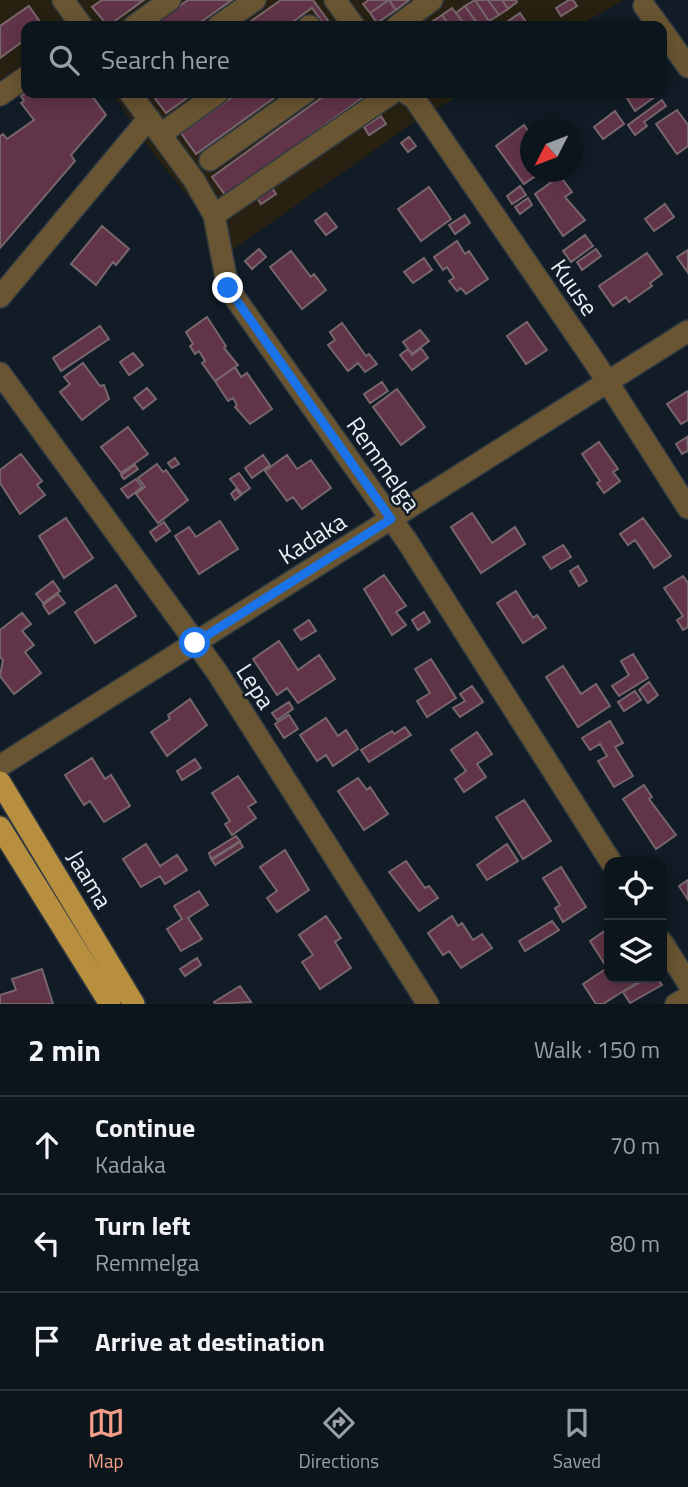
<!DOCTYPE html>
<html lang="en">
<head>
<meta charset="utf-8">
<style>
  :root { --surface:#0d151c; --page:#161e25; --text:#f1f3f6; --muted:#9a9fa3; --line:#2d343b; --accent:#f49e89 }
  body { margin:0; font-family:"Titillium Web",sans-serif; background:var(--page); color:var(--text) }
  .controls { position:absolute; right:21px; bottom:21px; display:grid; overflow:hidden; border-radius:14px; box-shadow:0 4px 18px #0003 }
  .controls button { width:63px; height:63px; display:grid; place-items:center; padding:0; border:0; border-bottom:2px solid var(--line); background:var(--surface); color:var(--text); font:35px sans-serif }
  .compass { position:absolute; left:520px; top:119px; width:63px; height:63px; border-radius:50%; background:var(--surface); box-shadow:0 4px 18px #0003; rotate:228deg }
  .stop { position:absolute; width:21px; height:21px; margin:-16px; border:5px solid #1a73e8; border-radius:50%; background:#fff }
  .stop.end { background:#1a73e8; border-color:#fff; box-shadow:0 2px 7px #0008 }
  .list { margin:0; padding:0; list-style:none }
  h2 { display:flex; justify-content:space-between; align-items:center; height:91px; margin:0; padding:0 28px; font-size:30px }
  h2 small { font-size:23px; font-weight:400; color:var(--muted) }
  .list li { display:grid; grid-template-columns:46px 1fr auto; gap:21px; align-items:center; box-sizing:border-box; height:98px; padding:0 28px; border-top:2px solid var(--line) }
  .list b { display:block; font-size:26px; white-space:nowrap }
  .list p { margin:0; font-size:23px; white-space:nowrap; color:var(--muted) }
  .list em { font-size:23px; font-style:normal; color:var(--muted) }
  .icon { flex:none; width:38px; height:38px; fill:none; stroke:currentColor; stroke-width:2; stroke-linecap:round; stroke-linejoin:round }
  .map { position:relative; flex:none; width:688px; height:1004px; overflow:hidden }
  .search { position:absolute; background:var(--surface); box-shadow:0 4px 18px #0003; left:21px; right:21px; top:21px; height:77px; display:flex; align-items:center; gap:18px; box-sizing:border-box; padding:0 24px; border-radius:14px; color:var(--muted); font-size:26px }
  .sheet { height:385px; background:var(--surface) }
  nav { display:flex; justify-content:space-around; align-items:center; box-sizing:border-box; height:98px; border-top:2px solid var(--line); background:var(--surface); font-size:19px; color:var(--muted) }
  nav a { display:grid; justify-items:center; gap:4px }
  nav .on { color:var(--accent) }
  .map>svg:first-child { display:block }
</style>
</head>
<body>
<div class="map">
<svg width="688" height="1004" viewBox="0 0 688 1004">
  <rect width="100%" height="100%" fill="#111c26"/>
  <path fill="#282111" d="M0 0H624L578 26H26V87L0 107Z
    M112 93H463L420 118 211 265 201 213 150 149Z"/>
  <path fill="#613447" stroke="#78666d" stroke-width="2" d="M102 0H144L108 26 92 7Z
    M188 0H232L195 26H151Z
    M281 0H313L332 26H325L312 8 287 26H244Z
    M369 0H389L370 13 363 4Z
    M389 0 396 10 377 23 370 13Z
    M389 0H409L396 10Z
    M475 0 489 21 482 26H479L465 6Z
    M475 0H488L499 15 489 21Z
    M488 0H502L508 9 499 15Z
    M502 0H516L517 2 508 9Z
    M569 0H573L577 6 561 16 556 8Z
    M29 6 43 26H26V39L0 58V26Z
    M465 6 479 26H466L456 13Z
    M452 8 456 13 466 26H450L442 15Z
    M520 13 526 22 519 26H506L504 24Z
    M442 15 450 26H437L433 21Z
    M26 92 31 96 36 93H90L106 115 71 155 75 161 0 248V136L3 134 7 139 34 120 21 103 24 101 21 96Z
    M151 93H194L166 113Z
    M238 93H281L196 154 181 133Z
    M328 93 368 94 226 196 212 177Z
    M629 93H654L656 96 635 111 627 98 631 95Z
    M662 100 666 106 644 122 647 126 635 135 628 125Z
    M677 110 688 125V146L677 154 656 124Z
    M615 111 624 124 603 139 594 127Z
    M381 116 386 124 369 135 364 127Z
    M524 125 530 134V172H541L524 184 496 146Z
    M409 137 416 146 408 152 401 143Z
    M560 176 572 192 565 197 585 220 563 236 535 194Z
    M271 186 276 194 261 204 256 196Z
    M520 186 526 195 512 204 507 196Z
    M429 187 451 219 421 241 398 209Z
    M528 198 532 205 520 214 515 207Z
    M665 204 674 217 654 231 645 219Z
    M326 213 337 227 326 235 315 221Z
    M465 215 470 223 455 234 449 225Z
    M102 226 129 249 116 265 113 262 96 285 71 264Z
    M585 235 593 246 571 262 563 251Z
    M457 241 465 254 469 251 488 279 466 294 461 288 457 291 449 281 454 278 447 267 443 270 434 257Z
    M259 249 266 257 252 269 245 261Z
    M596 249 601 256 582 270 577 262Z
    M688 250V273L677 257Z
    M291 251 311 277 314 274 326 290 302 309 270 267Z
    M647 253 662 274 650 283 652 286 629 302 626 297 613 306 599 286Z
    M424 258 432 270 413 283 404 272Z
    M207 317 226 346 224 348 238 365 215 381 202 363 205 361 199 351 195 354 190 346 193 344 186 332Z
    M527 322 547 350 526 364 507 336Z
    M342 323 366 356 369 354 377 364 365 372 358 363 348 371 328 345 335 340 330 332Z
    M100 326 109 339 61 371 53 358Z
    M420 330 429 341 412 354 403 342Z
    M421 348 428 358 412 370 400 355 408 349 412 355Z
    M133 353 143 365 129 375 120 362Z
    M83 363 100 386 104 385 109 399 82 420 60 392 70 384 64 377Z
    M235 367 241 377 247 373 272 409 250 424 235 407 237 405 233 398 228 401 215 381Z
    M382 382 388 391 370 403 364 394Z
    M147 388 156 399 143 409 134 398Z
    M397 389 425 427 401 445 373 407Z
    M688 391V420L681 424 667 404Z
    M128 427 148 454 121 473 101 447Z
    M687 437 688 451 682 454 676 444Z
    M599 442 618 469 613 472 620 481 604 493 597 483 600 481 582 454Z
    M21 454 42 481 37 485 45 495 20 514 0 483V470Z
    M263 455 270 465 252 478 245 468Z
    M287 455 297 469 311 460 331 488 302 509 293 497 287 501 265 471Z
    M175 458 179 464 172 468 168 463Z
    M157 464 163 472 166 470 188 500 158 523 136 494 145 487 138 478Z
    M135 465 138 469 124 479 121 475Z
    M239 473 250 488 242 494 230 479Z
    M136 479 142 487 128 498 121 489Z
    M236 489 241 495 235 500 231 494Z
    M472 513 492 543 515 527 525 544 481 573 451 527Z
    M66 518 93 558 64 578 39 536Z
    M643 518 671 556 654 568 635 540 628 545 620 534Z
    M220 521 238 549 199 574 175 536 189 527 196 537Z
    M164 522 170 531 156 541 150 532Z
    M563 545 571 557 551 569 543 557Z
    M578 566 587 581 579 586 570 571Z
    M384 575 406 606 396 612 406 625 392 635 364 589Z
    M683 576 688 583V627L683 630 677 620 683 616 664 588Z
    M53 581 60 591 43 603 36 594Z
    M116 585 136 616 95 643 75 612Z
    M516 591 533 618 537 615 546 628 523 643 497 603Z
    M58 594 65 603 49 614 43 605Z
    M424 612 430 622 418 630 412 620Z
    M22 613 31 624 22 631 34 645 25 652 41 673 14 694 0 676 3 660 0 657V630Z
    M309 620 316 631 301 640 294 630Z
    M279 641 298 670 319 655 335 679 298 703 287 688 277 695 253 659Z
    M633 654 648 678 619 696 612 686 629 675 621 661Z
    M431 659 456 698 427 717 417 701 430 693 415 669Z
    M563 666 581 694 596 684 610 706 578 727 546 677Z
    M649 682 658 695 648 703 639 690Z
    M472 686 483 702 460 717 453 708 465 701 460 694Z
    M635 691 641 700 624 711 618 702Z
    M190 699 207 725 167 756 151 732 170 719 168 715Z
    M289 702 293 709 277 720 272 713Z
    M289 715 298 729 284 738 275 724Z
    M326 718 338 736 346 730 358 749 333 766 326 755 317 761 300 735Z
    M610 721 623 743 615 747 633 776 614 787 598 761 607 756 600 744 590 750 582 738Z
    M405 727 411 735 369 762 361 750 392 731 394 734Z
    M477 732 492 754 477 764 486 777 464 792 455 779 466 771 451 750Z
    M92 758 105 779 111 775 130 806 104 822 90 801 84 805 65 775Z
    M195 759 201 768 182 780 177 771Z
    M238 776 256 802 248 807 256 818 232 835 225 824 230 821 212 793Z
    M358 778 367 790 370 787 388 814 364 830 338 791Z
    M644 785 652 797 649 799 676 835 656 849 623 799Z
    M524 800 551 841 523 859 496 817Z
    M236 836 240 841 211 859 209 853Z
    M240 842 243 847 215 865 212 860Z
    M146 844 160 866 177 855 187 870 165 884 160 876 141 887 123 859Z
    M507 844 518 861 487 880 477 865Z
    M285 850 309 890 277 912 267 898 277 891 260 867Z
    M406 861 425 888 429 886 438 898 419 911 389 872Z
    M561 867 586 907 563 922 555 908 560 905 543 878Z
    M688 880V900L679 886Z
    M199 891 208 905 188 918 202 939 181 951 167 929 182 919 174 906Z
    M326 916 341 938 335 942 351 968 320 989 302 962 313 955 299 935Z
    M452 916 458 926 462 923 473 940 482 934 492 948 461 968 449 951 443 955 428 933Z
    M552 921 559 930 525 951 519 941Z
    M606 930 609 935V978H637L639 981 603 1004H596L583 984 607 968 590 941Z
    M197 958 201 965 185 976 180 969Z
    M42 969 53 1004H0V995L16 990 12 979Z
    M648 978H657L662 985 630 1003 623 992Z
    M240 986 251 1002 215 1004 214 1002Z"/>
  <g fill="none" stroke-linecap="round" stroke-linejoin="round">
    <defs>
      <path id="minor" d="M63 0 82 26
        M335 0 354 26
        M644 6 659 26
        M134 26 170 0
        M218 26 255 0
        M309 26H310
        M397 26 432 0
        M662 30 688 67
        M130 93 194 180 214 215 228 288 407 541 611 862
        M406 93 414 98 596 364 688 508
        M0 95 26 77
        M161 134 218 93
        M210 160 305 93
        M214 215 392 93
        M0 297 149 118
        M0 373 217 672 428 1004
        M0 766 688 331
        M662 942 688 983
        M676 1004 688 997"/>
      <path id="major" d="M0 782 134 1004
        M0 827 110 1004"/>
    </defs>
    <use href="#minor" stroke="#2f3a43" stroke-width="24"/>
    <use href="#major" stroke="#2f3a43" stroke-width="24"/>
    <use href="#minor" stroke="#695531" stroke-width="21"/>
    <use href="#major" stroke="#b88f3e" stroke-width="21"/>
  </g>
  <g fill="none" stroke-linecap="round" stroke-linejoin="round">
    <path stroke="#1a73e8" stroke-width="9" d="M195 643 391 519 228 288"/>
  </g>
  <g text-anchor="middle" dominant-baseline="central" stroke-width="5" stroke-linejoin="round" paint-order="stroke">
    <g font-size="24" fill="#e8f0f7" stroke="#111c26">
      <text transform="translate(575 287) rotate(55)">Kuuse</text>
      <text transform="translate(384 464) rotate(55)">Remmelga</text>
      <text transform="translate(312 538) rotate(-32)">Kadaka</text>
      <text transform="translate(256 686) rotate(57)">Lepa</text>
      <text transform="translate(90 879) rotate(59)">Jaama</text>
    </g>
  </g>
</svg>
<div class="controls">
<button><svg class="icon" aria-label="locate" viewBox="0 0 24 24"><circle cx="12" cy="12" r="6"/><path d="M12 2v4M12 18v4M2 12h4M18 12h4"/></svg></button>
<button><svg class="icon" aria-label="layers" viewBox="0 0 24 24"><path d="M12 4l9 5-9 5-9-5zM3 14l9 5 9-5"/></svg></button>
</div>
<svg class="compass" viewBox="-18 -18 36 36"><path d="M0-13l5 13h-10z" fill="#e53935"/><path d="M0 13l5-13h-10z" fill="#9a9fa3"/></svg>
<div class="stop" style="left:195px;top:643px"></div>
<div class="stop end" style="left:228px;top:288px"></div>
<div class="search"><svg class="icon" aria-label="search" viewBox="0 0 24 24"><circle cx="10" cy="10" r="6"/><path d="M15 15l6 6"/></svg>Search here</div>
</div>
<section class="sheet">
<h2>2 min<small>Walk · 150 m</small></h2>
<ul class="list">
<li><svg class="icon" aria-label="ahead" viewBox="0 0 24 24"><path d="M12 20V5M6 11l6-6 6 6"/></svg><div><b>Continue</b><p>Kadaka</p></div><em>70 m</em></li>
<li><svg class="icon" aria-label="left" viewBox="0 0 24 24"><path d="M17 20v-9H6M10 6l-5 5 5 5"/></svg><div><b>Turn left</b><p>Remmelga</p></div><em>80 m</em></li>
<li><svg class="icon" aria-label="arrive" viewBox="0 0 24 24"><path d="M6 21V4h12l-3 4 3 4H6"/></svg><div><b>Arrive at destination</b></div></li>
</ul>
</section>
<nav>
<a class="on"><svg class="icon" aria-label="map" viewBox="0 0 24 24"><path d="M3 6l6-2 6 2 6-2v14l-6 2-6-2-6 2zM9 4v14M15 6v14"/></svg>Map</a>
<a><svg class="icon" aria-label="directions" viewBox="0 0 24 24"><path d="M12 3l9 9-9 9-9-9zM9 14v-3h6M13 9l2 2-2 2"/></svg>Directions</a>
<a><svg class="icon" aria-label="saved" viewBox="0 0 24 24"><path d="M7 4h10v16l-5-4-5 4z"/></svg>Saved</a>
</nav>
</body>
</html>
